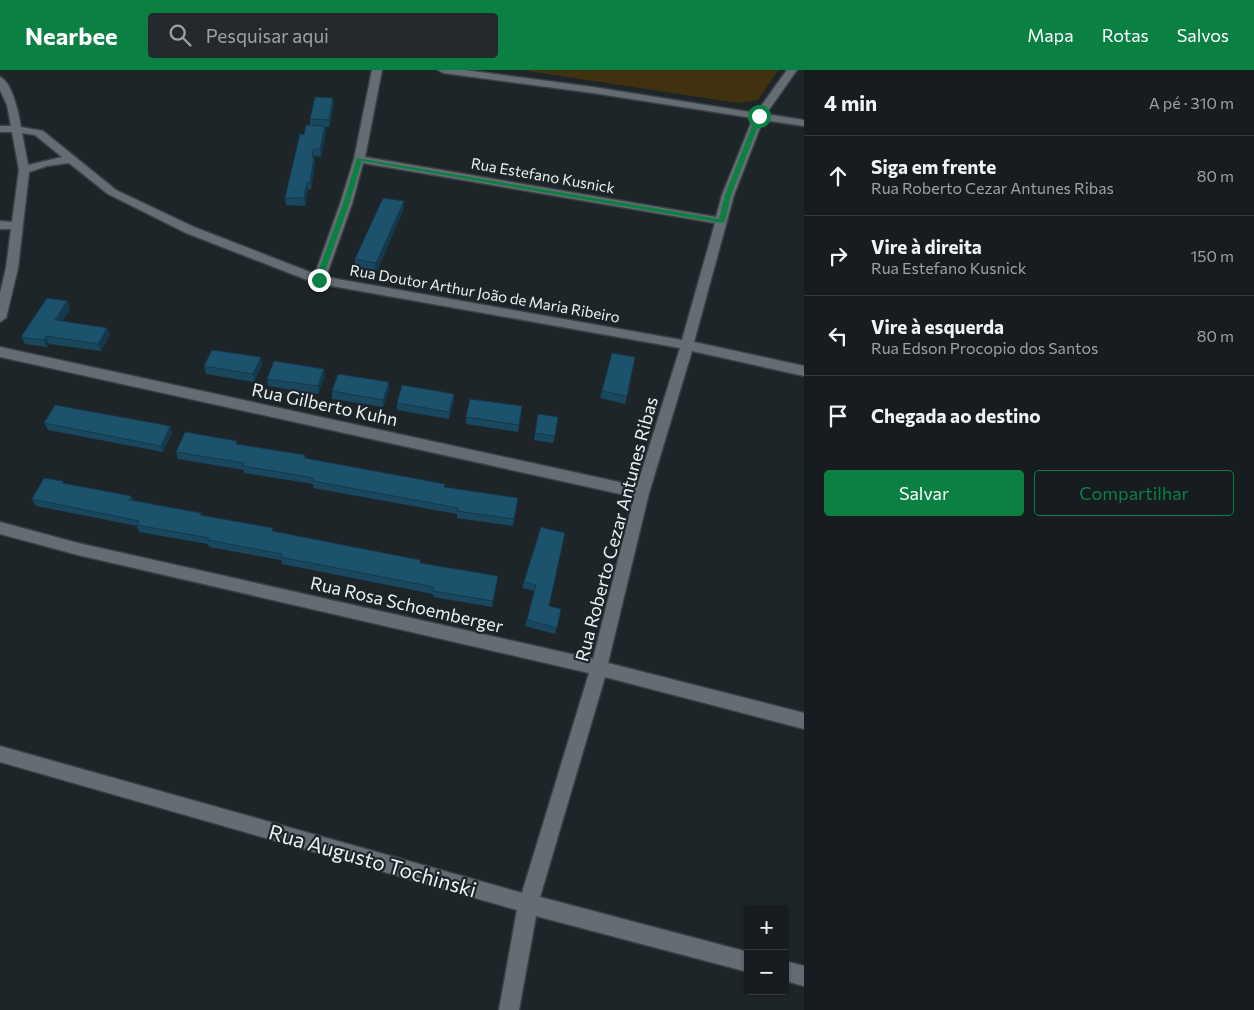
<!DOCTYPE html>
<html lang="pt">
<head>
<meta charset="utf-8">
<style>
  :root { --surface:#161c1f; --page:#23292c; --text:#f1f3f6; --muted:#9ea1a4; --line:#353a3d; --accent:#0b8043 }
  body { margin:0; font-family:Commissioner,sans-serif; background:var(--page); color:var(--text) }
  .controls { position:absolute; right:15px; bottom:15px; display:grid; overflow:hidden; border-radius:5px; box-shadow:0 1px 4px #0004 }
  .controls button { width:45px; height:45px; display:grid; place-items:center; padding:0; border:0; border-bottom:1px solid var(--line); background:var(--surface); color:var(--text); font:25px sans-serif }
  .stop { position:absolute; width:15px; height:15px; margin:-11px; border:4px solid #0b8043; border-radius:50%; background:#fff }
  .stop.end { background:#0b8043; border-color:#fff; box-shadow:0 1px 5px #0008 }
  .list { margin:0; padding:0; list-style:none }
  h2 { display:flex; justify-content:space-between; align-items:center; height:65px; margin:0; padding:0 20px; font-size:21px }
  h2 small { font-size:16px; font-weight:400; color:var(--muted) }
  .list li { display:grid; grid-template-columns:32px 1fr auto; gap:15px; align-items:center; box-sizing:border-box; height:80px; padding:0 20px; border-top:1px solid var(--line) }
  .list b { display:block; font-size:19px; white-space:nowrap }
  .list p { margin:0; font-size:16px; white-space:nowrap; color:var(--muted) }
  .list em { font-size:16px; font-style:normal; color:var(--muted) }
  .actions { display:flex; gap:10px; padding:15px 20px }
  .actions a { flex:1; padding:11px 0; border:1px solid var(--accent); border-radius:5px; text-align:center; font-size:18px; color:var(--accent) }
  .actions .main { background:var(--accent); color:#fff }
  .icon { flex:none; width:28px; height:28px; fill:none; stroke:currentColor; stroke-width:2; stroke-linecap:round; stroke-linejoin:round }
  .map { position:relative; flex:none; width:804px; height:940px; overflow:hidden }
  header { display:flex; align-items:center; gap:30px; box-sizing:border-box; height:70px; padding:0 25px; background:var(--accent); color:#fff }
  header strong { font-size:24px }
  nav { display:flex; gap:28px; margin-inline-start:auto; font-size:18px }
  .search { width:350px; height:45px; background:var(--page); display:flex; align-items:center; gap:12px; box-sizing:border-box; padding:0 18px; border-radius:5px; color:var(--muted); font-size:19px }
  main { display:flex }
  aside { flex:1; background:var(--surface) }
  .map>svg:first-child { display:block }
</style>
</head>
<body>
<header>
<strong>Nearbee</strong>
<div class="search"><svg class="icon" aria-label="search" viewBox="0 0 24 24"><circle cx="10" cy="10" r="6"/><path d="M15 15l6 6"/></svg>Pesquisar aqui</div>
<nav><a>Mapa</a><a>Rotas</a><a>Salvos</a></nav>
</header>
<main>
<div class="map">
<svg width="804" height="940" viewBox="0 0 804 940">
  <rect width="100%" height="100%" fill="#1e2529"/>
  <path fill="#40320f" d="M522 0H778L758 30 738 33Z"/>
  <g fill="none" stroke-linecap="round" stroke-linejoin="round">
    <defs>
      <path id="street" d="M372 0H382L365 87 716 147 722 125 753 48 593 23 443 3 438 0H465L593 17 756 43 787 0H797L766 44 804 50V56L763 50 734 125 694 272 804 296V306L692 281 649 423 608 593 804 643V659L605 607 540 827 748 882V902L536 846 519 940H499L517 840 0 692V676L522 823 589 603 78 485 0 464V452L78 473 593 589 634 427 0 287V277L637 416 680 278 315 213 186 163 108 124 69 93 47 96 29 102 18 198 6 248 0 252V223L6 198 11 159H0V151L12 152 19 100 12 62H0V56H11L7 35 0 20V7C12 12 19 44 21 57L43 61 116 120 194 157 315 204 340 134 354 89ZM22 63 35 65 62 87 28 95ZM363 93 715 153 682 270 326 207 352 134Z
        M785 891 804 896V916L785 911Z"/>
    </defs>
    <use href="#street" stroke="#3a4044" stroke-width="3"/>
    <use href="#street" fill="#656d72" fill-rule="evenodd"/>
  </g>
  <path fill="#19475e" d="M333 28 334 35 329 57H325L326 63 321 87 314 86V87L315 95 311 119H308L305 136 286 135 285 128 304 65 310 56V49Z
    M404 131V138L378 199 375 200 355 197V189Z
    M67 231 70 239 62 251 107 258 110 265 101 281 49 274 47 277 25 274 21 267Z
    M612 283 627 326 625 334 600 328Z
    M262 294 254 312 206 304 204 296Z
    M325 306 318 324 268 316 267 309Z
    M389 319 383 337 332 329V321Z
    M454 331 449 349 397 340V333Z
    M522 336 518 362 466 354V347Z
    M538 344 555 366 553 373 534 370Z
    M44 353 170 356 172 363 163 382 48 360Z
    M237 371V374L305 385 306 388 444 417 518 428 513 456 457 448V444L313 418V414L244 403V400L178 389 176 382Z
    M63 411 64 414 131 426 133 430 201 443 202 446 274 462 420 490V493L498 506 492 537 433 527V524L282 494 281 490 209 477 208 474 139 462 137 456 36 436 32 429Z
    M541 457 549 536 561 539 555 564 525 556 535 521 522 518Z"/>
  <path fill="#14394c" d="M333 28 334 35 329 57V50Z
    M325 56 326 63 321 87 320 79Z
    M314 87 315 95 311 119 310 112Z
    M307 112 308 119 305 136 304 128Z
    M404 131V138L378 199 375 200V193Z
    M67 231 70 239 58 257 55 250Z
    M107 258 110 265 101 281 98 274Z
    M46 266 49 274 47 277 44 270Z
    M261 287 262 294 254 312 253 304Z
    M324 299 325 306 318 324V316Z
    M389 312V319L383 337V330Z
    M454 324V331L449 349V342Z
    M170 356 172 363 163 382 161 376Z"/>
  <path fill="#1d526d" stroke="#14394c" d="M315 27 333 28 329 50 310 49Z
    M306 55 325 56 320 79H313L312 87H314L310 112H307L304 128H285L300 64 304 65Z
    M383 128 404 131 377 191 375 193 355 189Z
    M47 228 67 231 55 250 107 258 98 274 46 266 44 270 21 267Z
    M212 280 261 287 253 304 204 296Z
    M612 283 635 287 627 326 602 321Z
    M274 291 324 299 318 316 267 309Z
    M338 304 389 312 383 330 332 321Z
    M402 315 454 324 449 342 397 333Z
    M470 329 522 336 519 355 466 347Z
    M55 335 170 356 161 376 44 353Z
    M538 344 558 347 555 366 535 363Z
    M185 362 237 371 236 374 305 385 304 388 445 414 444 417 518 428 514 449 457 441 458 438 313 411 314 408 243 396 244 393 176 382Z
    M44 408 63 411 62 413 131 426 129 430 201 443 200 445 273 458 272 461 420 490V493L498 506 493 531 433 521 434 517 280 487 282 484 207 470 209 468 137 455 139 451 32 429Z
    M541 457 565 463 549 536 561 539 557 558 527 550 536 515 524 512Z"/>
  <path fill="#0b8043" d="M759 45 762 46 731 125 725 151 722 153 362 91 349 134 322 210 319 213 315 210 343 134 357 88 719 149 725 125 756 46Z"/>
  <g text-anchor="middle" dominant-baseline="central" stroke-width="4.5" stroke-linejoin="round" paint-order="stroke">
    <g font-size="15" fill="#edf1f4" stroke="#1e2529">
      <text transform="translate(543 105) rotate(10)">Rua Estefano Kusnick</text>
      <text transform="translate(485 223) rotate(10)">Rua Doutor Arthur João de Maria Ribeiro</text>
    </g>
    <g font-size="18" fill="#edf1f4" stroke="#1e2529">
      <text transform="translate(325 334) rotate(12)">Rua Gilberto Kuhn</text>
      <text transform="translate(616 459) rotate(-75)">Rua Roberto Cezar Antunes Ribas</text>
      <text transform="translate(407 534) rotate(13)">Rua Rosa Schoemberger</text>
    </g>
    <g font-size="21" fill="#edf1f4" stroke="#1e2529">
      <text transform="translate(373 790) rotate(16)">Rua Augusto Tochinski</text>
    </g>
  </g>
</svg>
<div class="controls">
<button>+</button>
<button>−</button>
</div>
<div class="stop" style="left:759px;top:46px"></div>
<div class="stop end" style="left:319px;top:210px"></div>
</div>
<aside>
<h2>4 min<small>A pé · 310 m</small></h2>
<ul class="list">
<li><svg class="icon" aria-label="ahead" viewBox="0 0 24 24"><path d="M12 20V5M6 11l6-6 6 6"/></svg><div><b>Siga em frente</b><p>Rua Roberto Cezar Antunes Ribas</p></div><em>80 m</em></li>
<li><svg class="icon" aria-label="right" viewBox="0 0 24 24"><path d="M7 20v-9h11M14 6l5 5-5 5"/></svg><div><b>Vire à direita</b><p>Rua Estefano Kusnick</p></div><em>150 m</em></li>
<li><svg class="icon" aria-label="left" viewBox="0 0 24 24"><path d="M17 20v-9H6M10 6l-5 5 5 5"/></svg><div><b>Vire à esquerda</b><p>Rua Edson Procopio dos Santos</p></div><em>80 m</em></li>
<li><svg class="icon" aria-label="arrive" viewBox="0 0 24 24"><path d="M6 21V4h12l-3 4 3 4H6"/></svg><div><b>Chegada ao destino</b></div></li>
</ul>
<div class="actions"><a class="main">Salvar</a><a>Compartilhar</a></div>
</aside>
</main>
</body>
</html>
